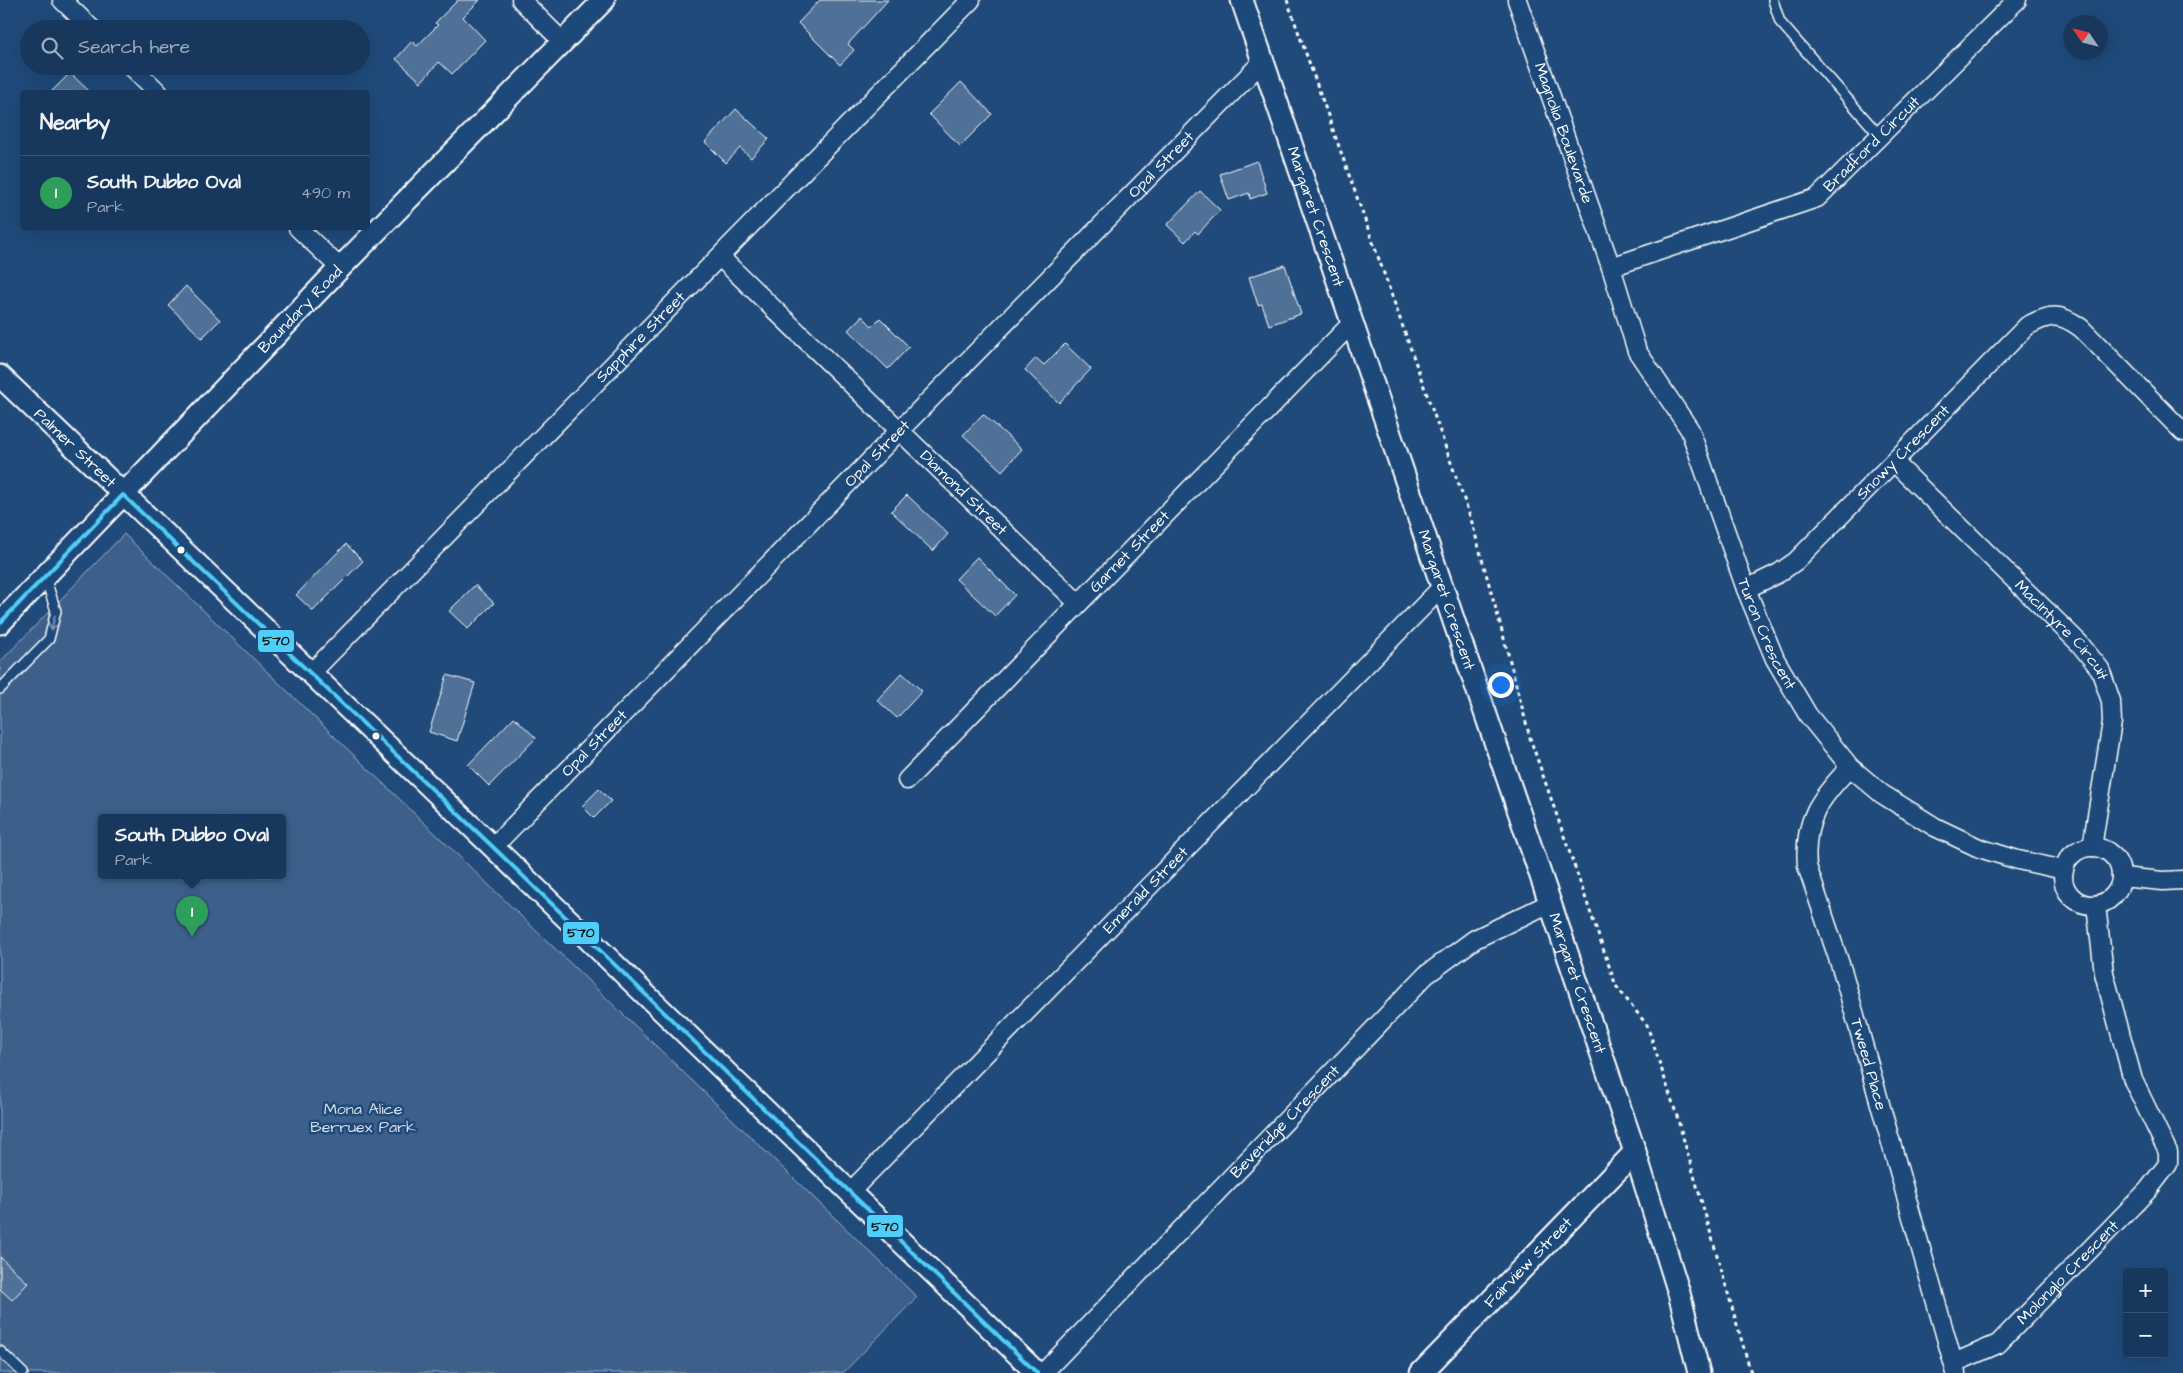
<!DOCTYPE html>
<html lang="en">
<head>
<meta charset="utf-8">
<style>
  :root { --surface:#17385c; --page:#244365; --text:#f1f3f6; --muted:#9eacbb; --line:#365272; --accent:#e797bd }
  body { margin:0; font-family:"Architects Daughter",sans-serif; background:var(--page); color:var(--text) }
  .controls { position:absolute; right:15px; bottom:15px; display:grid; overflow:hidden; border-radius:5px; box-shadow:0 5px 20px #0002 }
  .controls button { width:45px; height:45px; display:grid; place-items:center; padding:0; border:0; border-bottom:1px solid var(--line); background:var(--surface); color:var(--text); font:25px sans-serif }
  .compass { position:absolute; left:2063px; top:15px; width:45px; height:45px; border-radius:50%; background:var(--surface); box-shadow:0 5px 20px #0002; rotate:305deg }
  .you { position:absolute; left:1500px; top:684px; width:18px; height:18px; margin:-12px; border:4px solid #fff; border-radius:50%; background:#1a73e8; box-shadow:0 0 0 8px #1a73e833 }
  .badge { display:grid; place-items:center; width:32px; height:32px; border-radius:50%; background:var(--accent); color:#fff; font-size:16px; font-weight:700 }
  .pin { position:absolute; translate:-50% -41px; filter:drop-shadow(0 1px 2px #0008) }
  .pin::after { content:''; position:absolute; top:26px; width:18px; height:15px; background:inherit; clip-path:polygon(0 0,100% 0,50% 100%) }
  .popup { position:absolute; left:98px; top:814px; width:188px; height:65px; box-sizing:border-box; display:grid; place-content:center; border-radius:5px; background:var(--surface); filter:drop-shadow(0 1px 4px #0005); font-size:16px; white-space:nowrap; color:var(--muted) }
  .popup b { font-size:19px; color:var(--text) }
  .popup::after { content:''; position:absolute; left:50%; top:100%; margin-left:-10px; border:10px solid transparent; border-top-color:var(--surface) }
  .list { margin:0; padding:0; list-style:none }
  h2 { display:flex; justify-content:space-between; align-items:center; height:65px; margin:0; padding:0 20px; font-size:21px }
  h2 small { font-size:16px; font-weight:400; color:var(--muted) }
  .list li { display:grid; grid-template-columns:32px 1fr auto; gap:15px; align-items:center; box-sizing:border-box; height:75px; padding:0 20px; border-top:1px solid var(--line) }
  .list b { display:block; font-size:19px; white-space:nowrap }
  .list p { margin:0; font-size:16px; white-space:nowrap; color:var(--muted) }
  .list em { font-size:16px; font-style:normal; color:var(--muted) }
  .icon { flex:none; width:28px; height:28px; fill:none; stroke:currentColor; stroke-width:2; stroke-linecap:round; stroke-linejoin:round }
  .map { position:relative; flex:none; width:2183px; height:1373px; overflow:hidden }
  .search { position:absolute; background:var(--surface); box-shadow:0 5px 20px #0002; left:20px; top:20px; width:350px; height:55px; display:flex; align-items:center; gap:12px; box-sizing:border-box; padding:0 18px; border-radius:28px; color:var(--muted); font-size:19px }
  .panel { position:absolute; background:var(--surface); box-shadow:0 5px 20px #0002; left:20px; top:90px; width:350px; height:140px; border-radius:5px }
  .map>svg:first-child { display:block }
</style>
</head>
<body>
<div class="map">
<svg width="2183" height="1373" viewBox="0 0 2183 1373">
  <rect width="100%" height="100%" fill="#1f4a7a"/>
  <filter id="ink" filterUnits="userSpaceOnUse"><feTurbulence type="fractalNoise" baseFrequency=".02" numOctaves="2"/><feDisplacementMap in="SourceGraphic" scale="10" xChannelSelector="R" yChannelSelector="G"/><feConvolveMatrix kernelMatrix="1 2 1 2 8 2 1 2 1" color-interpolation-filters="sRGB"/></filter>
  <g filter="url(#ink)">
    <path fill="#3c618b" stroke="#9eb0c5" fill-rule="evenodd" d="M124 534 917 1297 843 1373H0V662ZM102 818H282V876H102Z"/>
    <path fill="#507197" stroke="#fff" d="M458 0H480L463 17 485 40 452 74 439 62 421 82 396 59 412 41 417 46 438 25 435 23Z
      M820 0H888L848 44 854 50 840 65 798 23Z
      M70 73 90 92H51Z
      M961 82 992 114 960 146 929 114Z
      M736 109 769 139 751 158 740 148 726 163 705 142Z
      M1257 161 1267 193 1250 199 1249 193 1229 200 1220 174Z
      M1200 191 1220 210 1198 234 1195 231 1185 242 1167 225Z
      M1285 265 1301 314 1269 325 1262 304 1258 305 1249 277Z
      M186 286 220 320 202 338 168 305Z
      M862 316 872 326 880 318 909 347 888 369 848 330Z
      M1065 344 1091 369 1059 403 1025 370 1036 358 1044 365Z
      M983 414 1022 449 1002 471 963 435Z
      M907 495 948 534 933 551 891 511Z
      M346 544 363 561 313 611 296 595Z
      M977 557 1015 595 995 616 956 579Z
      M475 585 494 603 468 629 449 611Z
      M902 673 922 691 897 718 877 700Z
      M447 675 475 683 457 741 429 732Z
      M514 717 536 738 489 786 468 765Z
      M599 789 611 801 594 818 582 806Z
      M0 1257 28 1283 12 1300 0 1289Z"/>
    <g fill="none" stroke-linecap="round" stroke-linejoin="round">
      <defs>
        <path id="service" d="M1773 0 1780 22 1880 136
          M0 689 49 639 56 611 45 577
          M0 1351 23 1373"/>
        <g id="minor">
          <path d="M62 0 92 29"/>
          <path d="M521 0 563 42"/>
          <path id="s1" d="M1517 0 1611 267 1637 351 1690 430 1746 589 1775 659 1808 715 1850 767 1882 794 1935 827 1979 848 2018 860 2064 870"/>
          <path d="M131 66 158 92"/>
          <path d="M298 228 340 268"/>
          <path id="s2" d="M720 257 1078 603"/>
          <path id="s3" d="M1611 267 1817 198 2017 0"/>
          <path id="s4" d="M1894 462 2079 643 2100 669 2111 701 2112 722 2092 847"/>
          <path id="s5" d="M1746 589 1779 573 1796 561 2027 326C2050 314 2059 312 2081 328L2183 432"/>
          <path id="s6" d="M310 674 971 0"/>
          <path id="s7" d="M1850 767C1820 798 1803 820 1807 866L1843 973 1956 1373"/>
          <path id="s8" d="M907 780 1352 323"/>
          <path id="s9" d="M493 847 900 430 1263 61"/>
          <circle cx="2092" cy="876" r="29"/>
          <path d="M2121 877 2163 881 2183 880"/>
          <path id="s10" d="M849 1193 1442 587"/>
          <path id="s11" d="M1954 1363 1998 1344 2148 1190 2168 1164V1152L2133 1080 2104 973 2096 905"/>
          <path id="s12" d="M1043 1373 1426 975 1475 939 1550 903"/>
        </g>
        <g id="tertiary">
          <path id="s13" d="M1242 0 1635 1152 1679 1293 1699 1373"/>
          <path id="s14" d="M0 376 493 847 1037 1373"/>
          <path id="s15" d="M0 623 340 268 604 0"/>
          <path id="s16" d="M1421 1373 1635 1152"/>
        </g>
      </defs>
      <use href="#service" stroke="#fff" stroke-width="12"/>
      <use href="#minor" stroke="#fff" stroke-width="21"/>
      <use href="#tertiary" stroke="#fff" stroke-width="25"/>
      <path stroke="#fff" stroke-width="3" stroke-dasharray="4 4" stroke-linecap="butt" d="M1287 0 1471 519 1505 642 1530 738 1616 986 1647 1025 1676 1113 1751 1373"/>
      <use href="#service" stroke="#1f4a7a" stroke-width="9"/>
      <use href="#minor" stroke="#1f4a7a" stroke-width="18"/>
      <use href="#tertiary" stroke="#1f4a7a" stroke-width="21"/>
      <defs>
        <path id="bus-1" d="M123 495 493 847 1037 1373
          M0 623 123 495"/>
      </defs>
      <use href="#bus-1" stroke="#1f4a7a" stroke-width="8"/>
      <use href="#bus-1" stroke="#4dcff9" stroke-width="4"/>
    </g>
    <defs><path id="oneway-shaft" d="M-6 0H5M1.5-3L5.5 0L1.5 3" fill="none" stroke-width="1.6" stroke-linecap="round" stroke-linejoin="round" transform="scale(1.25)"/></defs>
    <use stroke="#7992af" href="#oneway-shaft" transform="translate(53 623) rotate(105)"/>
  </g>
  <g fill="#fff" stroke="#1f4a7a" stroke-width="2">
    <circle cx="181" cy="550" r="4.5"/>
    <circle cx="376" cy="736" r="4.5"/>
  </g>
  <g text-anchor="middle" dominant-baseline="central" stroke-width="5" stroke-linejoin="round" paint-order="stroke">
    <g font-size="16" fill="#fff" stroke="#1f4a7a">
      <text stroke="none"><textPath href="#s1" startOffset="141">Magnolia Boulevarde</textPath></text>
      <text stroke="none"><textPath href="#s3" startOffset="294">Bradford Circuit</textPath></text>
      <text stroke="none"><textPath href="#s9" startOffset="955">Opal Street</textPath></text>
      <text stroke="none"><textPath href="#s13" startOffset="229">Margaret Crescent</textPath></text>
      <text stroke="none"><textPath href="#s15" startOffset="434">Boundary Road</textPath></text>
      <text stroke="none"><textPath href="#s6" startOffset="472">Sapphire Street</textPath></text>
      <text stroke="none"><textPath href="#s14" startOffset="104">Palmer Street</textPath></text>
      <text stroke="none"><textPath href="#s9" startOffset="550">Opal Street</textPath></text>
      <text stroke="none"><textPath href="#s5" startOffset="210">Snowy Crescent</textPath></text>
      <text stroke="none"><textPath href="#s2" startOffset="339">Diamond Street</textPath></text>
      <text stroke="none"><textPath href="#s8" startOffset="319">Garnet Street</textPath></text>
      <text stroke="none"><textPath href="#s13" startOffset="634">Margaret Crescent</textPath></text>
      <text stroke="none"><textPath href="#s4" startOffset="238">MacIntyre Circuit</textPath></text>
      <text stroke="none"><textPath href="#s1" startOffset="684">Turon Crescent</textPath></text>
      <text stroke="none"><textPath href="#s9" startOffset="145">Opal Street</textPath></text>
      <text stroke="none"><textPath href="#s10" startOffset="424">Emerald Street</textPath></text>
      <text stroke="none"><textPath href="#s13" startOffset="1039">Margaret Crescent</textPath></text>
      <text stroke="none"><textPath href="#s7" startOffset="320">Tweed Place</textPath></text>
      <text stroke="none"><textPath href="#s12" startOffset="349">Beveridge Crescent</textPath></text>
      <text stroke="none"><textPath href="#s16" startOffset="154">Fairview Street</textPath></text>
      <text stroke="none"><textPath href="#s11" startOffset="148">Molonglo Crescent</textPath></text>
    </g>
    <g font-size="16" fill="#d8dfe8" stroke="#1f4a7a">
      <text x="363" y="1109">Mona Alice<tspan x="363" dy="18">Berruex Park</tspan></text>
    </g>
  </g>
  <g stroke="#1f4a7a" stroke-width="2">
    <rect x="257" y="629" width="38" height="24" rx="5" fill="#4dcff9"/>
    <rect x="562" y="921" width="38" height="24" rx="5" fill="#4dcff9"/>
    <rect x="866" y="1214" width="38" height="24" rx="5" fill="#4dcff9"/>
  </g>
  <g font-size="14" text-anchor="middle" font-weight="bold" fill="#111">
    <text x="276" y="645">570</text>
    <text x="581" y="937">570</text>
    <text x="885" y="1231">570</text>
  </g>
</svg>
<div class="controls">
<button>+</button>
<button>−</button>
</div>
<svg class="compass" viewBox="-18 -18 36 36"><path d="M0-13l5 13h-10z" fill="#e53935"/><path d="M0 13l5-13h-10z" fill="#9eacbb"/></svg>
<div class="you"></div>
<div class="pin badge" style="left:192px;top:937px;background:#2e9e5b">1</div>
<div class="popup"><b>South Dubbo Oval</b>Park</div>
<div class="search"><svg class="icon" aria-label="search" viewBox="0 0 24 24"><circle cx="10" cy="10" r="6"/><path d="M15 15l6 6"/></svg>Search here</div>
<section class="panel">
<h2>Nearby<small></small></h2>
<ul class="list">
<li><span class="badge" style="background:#2e9e5b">1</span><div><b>South Dubbo Oval</b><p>Park</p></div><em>490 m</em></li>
</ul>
</section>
</div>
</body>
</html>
